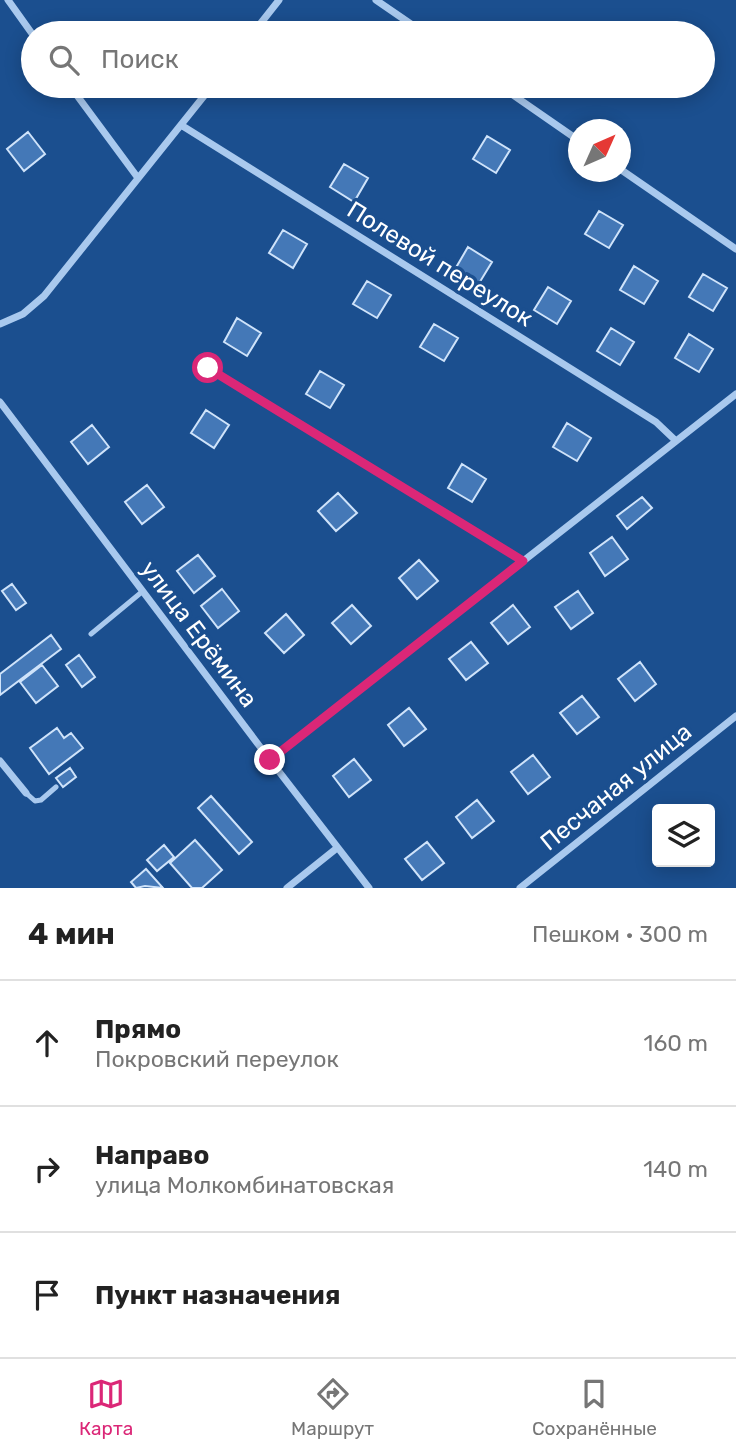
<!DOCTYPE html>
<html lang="ru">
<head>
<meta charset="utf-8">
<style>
  :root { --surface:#fff; --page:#f6f6f6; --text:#222; --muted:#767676; --line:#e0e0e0; --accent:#db2777 }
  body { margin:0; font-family:Rubik,sans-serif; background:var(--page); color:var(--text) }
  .controls { position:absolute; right:21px; bottom:21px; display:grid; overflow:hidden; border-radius:7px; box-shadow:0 4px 18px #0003 }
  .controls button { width:63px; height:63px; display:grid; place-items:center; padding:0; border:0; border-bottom:2px solid var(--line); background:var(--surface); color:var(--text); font:35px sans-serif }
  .compass { position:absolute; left:568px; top:119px; width:63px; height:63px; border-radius:50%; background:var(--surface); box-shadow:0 4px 18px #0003; rotate:45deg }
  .stop { position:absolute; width:21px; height:21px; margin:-16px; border:5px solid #db2777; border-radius:50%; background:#fff }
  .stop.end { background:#db2777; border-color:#fff; box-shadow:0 2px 7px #0008 }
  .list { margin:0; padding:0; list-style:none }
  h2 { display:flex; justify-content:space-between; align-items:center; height:91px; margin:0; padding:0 28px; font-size:30px }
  h2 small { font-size:23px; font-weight:400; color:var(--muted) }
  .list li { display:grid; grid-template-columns:46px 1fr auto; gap:21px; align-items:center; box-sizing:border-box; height:126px; padding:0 28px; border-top:2px solid var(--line) }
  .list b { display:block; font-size:26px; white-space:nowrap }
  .list p { margin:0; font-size:23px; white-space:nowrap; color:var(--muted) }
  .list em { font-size:23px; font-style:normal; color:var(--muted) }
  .icon { flex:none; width:38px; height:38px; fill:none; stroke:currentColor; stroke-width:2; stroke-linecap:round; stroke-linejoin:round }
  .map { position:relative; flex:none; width:736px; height:888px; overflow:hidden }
  .search { position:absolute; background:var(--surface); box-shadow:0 4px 18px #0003; left:21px; right:21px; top:21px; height:77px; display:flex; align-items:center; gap:18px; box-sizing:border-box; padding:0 24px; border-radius:38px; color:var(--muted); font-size:26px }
  .sheet { height:469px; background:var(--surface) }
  nav { display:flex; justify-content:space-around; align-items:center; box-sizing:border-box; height:98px; border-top:2px solid var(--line); background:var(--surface); font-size:19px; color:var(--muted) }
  nav a { display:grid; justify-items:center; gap:4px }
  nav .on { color:var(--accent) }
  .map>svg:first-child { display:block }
</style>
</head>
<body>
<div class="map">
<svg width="736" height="888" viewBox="0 0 736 888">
  <rect width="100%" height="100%" fill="#1b4f8f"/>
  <path fill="#4478b7" stroke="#cfe3fa" stroke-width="2" d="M28 132 45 154 24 171 7 149Z
    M487 136 510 150 496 173 473 159Z
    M344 164 368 178 354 202 330 187Z
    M599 211 623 225 609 248 585 234Z
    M283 230 307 244 293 268 269 253Z
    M468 247 492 262 478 285 454 271Z
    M634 266 658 281 644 304 620 290Z
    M703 274 727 288 713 311 689 297Z
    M367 281 391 295 377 318 353 304Z
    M548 287 571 301 557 324 534 310Z
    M237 318 261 333 247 356 224 342Z
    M434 324 458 338 444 361 420 347Z
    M611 328 634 342 620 365 597 351Z
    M689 334 713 349 699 372 675 358Z
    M320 371 344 385 330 408 306 394Z
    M206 410 229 425 214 448 191 433Z
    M567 423 591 438 577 461 553 447Z
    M92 425 109 447 88 464 71 442Z
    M462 464 486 479 472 502 448 488Z
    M147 485 164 507 142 524 125 502Z
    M338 493 357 513 336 531 318 511Z
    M642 497 652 508 627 529 617 516Z
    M612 537 628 559 605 576 590 553Z
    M198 555 215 576 194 593 177 571Z
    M419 560 438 581 417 599 399 578Z
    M12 584 26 603 16 610 2 591Z
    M222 589 239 611 218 628 201 606Z
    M578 591 593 613 571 629 555 607Z
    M352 605 371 626 351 644 332 623Z
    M513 605 530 627 508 644 491 623Z
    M286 614 304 635 284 653 265 633Z
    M51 635 61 649 0 695V674Z
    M471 642 488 663 466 680 449 659Z
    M79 655 95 677 82 687 66 665Z
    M640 662 656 684 635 701 618 679Z
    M42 665 58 686 36 703 20 682Z
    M582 696 599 717 577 734 560 713Z
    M409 708 426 729 404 746 388 725Z
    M57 728 64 738 71 733 83 748 49 774 30 748Z
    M533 755 550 777 528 794 511 772Z
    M354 759 371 780 349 797 333 776Z
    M70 768 76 777 63 787 56 778Z
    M211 796 252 842 239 854 198 808Z
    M477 800 494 821 472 838 456 817Z
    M195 840 222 870 202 888H192L170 863Z
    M427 842 444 863 422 880 405 859Z
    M164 845 174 857 157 871 147 860Z
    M146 869 163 888 145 886 136 888 131 882Z"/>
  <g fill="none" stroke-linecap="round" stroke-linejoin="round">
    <path stroke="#a9c9ee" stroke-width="5" d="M91 634 143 591
      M26 793 35 801 41 800 56 787"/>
    <path stroke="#a9c9ee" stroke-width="7" d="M8 0 33 35
      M376 0 424 33
      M253 33 279 0
      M70 86 138 178
      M500 86 578 140
      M181 125 656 422 676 441
      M620 169 736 249
      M0 324 23 314 44 296 212 86
      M208 368 523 561
      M0 402 270 760 369 888
      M270 760 736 394
      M0 761 26 793
      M287 888 337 848
      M520 888 736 716"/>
  </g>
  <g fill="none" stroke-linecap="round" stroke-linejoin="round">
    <path stroke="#db2777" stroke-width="9" d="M208 368 523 561 270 760"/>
  </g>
  <g text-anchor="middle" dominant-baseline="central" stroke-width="7" stroke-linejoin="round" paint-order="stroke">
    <g font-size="24" fill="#fff" stroke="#1b4f8f">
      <text transform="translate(440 264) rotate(32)">Полевой переулок</text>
      <text transform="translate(199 634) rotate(53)">улица Ерёмина</text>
      <text transform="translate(616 787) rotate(-39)">Песчаная улица</text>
    </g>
  </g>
</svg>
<div class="controls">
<button><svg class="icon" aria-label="layers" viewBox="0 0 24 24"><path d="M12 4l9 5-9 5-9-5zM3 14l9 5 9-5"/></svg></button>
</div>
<svg class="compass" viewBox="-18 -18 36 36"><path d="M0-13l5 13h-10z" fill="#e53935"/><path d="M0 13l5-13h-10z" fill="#767676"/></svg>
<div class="stop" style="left:208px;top:368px"></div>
<div class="stop end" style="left:270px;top:760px"></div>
<div class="search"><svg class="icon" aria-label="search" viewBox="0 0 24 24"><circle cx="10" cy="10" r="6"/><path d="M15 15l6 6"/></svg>Поиск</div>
</div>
<section class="sheet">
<h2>4 мин<small>Пешком · 300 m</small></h2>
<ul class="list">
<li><svg class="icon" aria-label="ahead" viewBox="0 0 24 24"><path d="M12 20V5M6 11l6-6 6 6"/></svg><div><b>Прямо</b><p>Покровский переулок</p></div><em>160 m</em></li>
<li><svg class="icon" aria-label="right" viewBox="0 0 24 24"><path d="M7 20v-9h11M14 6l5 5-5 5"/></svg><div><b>Направо</b><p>улица Молкомбинатовская</p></div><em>140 m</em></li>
<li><svg class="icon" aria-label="arrive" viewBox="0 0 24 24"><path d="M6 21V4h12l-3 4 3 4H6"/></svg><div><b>Пункт назначения</b></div></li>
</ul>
</section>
<nav>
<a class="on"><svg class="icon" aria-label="map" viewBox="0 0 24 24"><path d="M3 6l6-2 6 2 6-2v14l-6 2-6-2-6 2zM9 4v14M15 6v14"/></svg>Карта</a>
<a><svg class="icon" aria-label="directions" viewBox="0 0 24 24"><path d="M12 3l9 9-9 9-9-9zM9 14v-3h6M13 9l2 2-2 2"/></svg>Маршрут</a>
<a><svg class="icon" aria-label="saved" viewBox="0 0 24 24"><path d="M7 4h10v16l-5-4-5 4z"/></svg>Сохранённые</a>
</nav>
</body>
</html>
